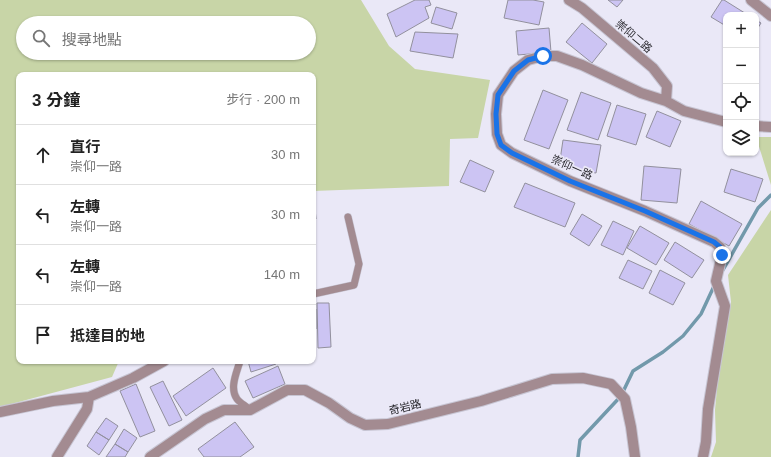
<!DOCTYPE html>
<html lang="zh-TW">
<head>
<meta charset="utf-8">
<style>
  :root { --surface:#fff; --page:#f2f2f2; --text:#222; --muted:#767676; --line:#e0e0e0 }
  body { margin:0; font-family:Arial,"Noto Sans TC",sans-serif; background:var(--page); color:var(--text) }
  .controls { position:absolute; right:12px; top:12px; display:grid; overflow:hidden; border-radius:8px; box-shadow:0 1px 3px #0004 }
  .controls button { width:36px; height:36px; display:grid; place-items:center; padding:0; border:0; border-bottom:1px solid var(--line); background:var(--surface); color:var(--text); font:20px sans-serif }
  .stop { position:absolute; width:12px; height:12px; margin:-9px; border:3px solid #1a73e8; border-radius:50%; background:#fff }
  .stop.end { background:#1a73e8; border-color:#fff; box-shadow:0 1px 4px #0008 }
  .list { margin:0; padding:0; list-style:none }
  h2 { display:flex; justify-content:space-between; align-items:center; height:52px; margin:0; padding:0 16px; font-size:17px }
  h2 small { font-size:13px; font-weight:400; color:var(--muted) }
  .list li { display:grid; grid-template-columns:26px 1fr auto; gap:12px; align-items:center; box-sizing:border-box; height:60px; padding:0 16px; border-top:1px solid var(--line) }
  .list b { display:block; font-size:15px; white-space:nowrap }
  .list p { margin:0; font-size:13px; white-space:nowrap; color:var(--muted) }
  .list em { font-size:13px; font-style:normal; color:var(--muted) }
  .icon { flex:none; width:22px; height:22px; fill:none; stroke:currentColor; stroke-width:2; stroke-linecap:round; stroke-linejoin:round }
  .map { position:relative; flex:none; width:771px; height:457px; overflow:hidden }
  .search { position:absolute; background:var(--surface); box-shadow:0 1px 3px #0004; left:16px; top:16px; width:300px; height:44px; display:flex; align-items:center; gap:10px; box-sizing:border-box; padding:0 14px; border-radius:22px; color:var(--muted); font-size:15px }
  .panel { position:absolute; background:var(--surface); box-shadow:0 1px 3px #0004; left:16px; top:72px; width:300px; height:292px; border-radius:8px }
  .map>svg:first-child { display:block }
</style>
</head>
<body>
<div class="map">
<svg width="771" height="457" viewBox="0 0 771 457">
  <rect width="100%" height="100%" fill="#eae8f7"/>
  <path fill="#c8d5a7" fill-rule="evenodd" d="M0 0H361L389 46 415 69 490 80 478 138 450 139 449 186 313 191V75H19V361H119L112 377 0 407ZM23 23H309V53H23Z
    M756 137H771V185Z
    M771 210V457H711L716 442 715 410 718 378 731 302 728 275Z"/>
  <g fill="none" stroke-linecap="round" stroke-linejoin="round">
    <path stroke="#7299ab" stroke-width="3.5" d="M723 270 758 208 771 195
      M578 457 580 440 621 396 633 371 663 352 683 336 701 314 715 284"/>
  </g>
  <path fill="#ccc4f3" stroke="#92909d" d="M415 0H429L431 5 425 7 429 18 396 37 387 14Z
    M508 0H533L544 2 539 25 504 18Z
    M608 0H623L617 7Z
    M722 0H724L748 15H726V26L711 17Z
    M436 7 457 13 452 29 431 23Z
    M756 20 761 23 756 31Z
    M582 23 607 44 592 63 566 42Z
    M549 28 551 52 518 55 516 31Z
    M415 32 458 34 453 58 410 51Z
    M543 90 568 100 549 149 524 140Z
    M581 92 611 103 598 140 567 130Z
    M617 105 646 114 636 145 607 136Z
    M657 111 681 121 670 147 646 137Z
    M563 140 601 145 596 173 559 167Z
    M470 160 494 171 485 192 460 182Z
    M644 166 681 169 677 203 641 200Z
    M731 169 763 179 755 202 724 192Z
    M525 183 575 203 565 227 514 207Z
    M313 198H314L316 219H313Z
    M701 201 742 224 729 246 689 224Z
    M582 214 602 226 589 246 570 234Z
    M613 221 634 231 623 255 601 245Z
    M640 226 669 243 656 265 627 248Z
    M675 242 704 260 692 278 664 260Z
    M628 260 652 271 643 289 619 278Z
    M660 270 685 283 673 305 649 293Z
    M317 303H329L331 347 318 348Z
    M313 309H316V329H313Z
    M248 361H275L276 364 251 372Z
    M278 366 285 384 253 398 245 381Z
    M213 368 226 388 186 416 173 396Z
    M163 381 182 420 169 426 150 387Z
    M136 384 155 431 140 437 120 391Z
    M106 418 118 426 109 440 96 432Z
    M235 422 254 447 240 457H204L198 449Z
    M124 429 137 438 128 452 115 444Z
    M96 432 109 440 99 455 87 446Z
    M115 444 128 452 125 457H106Z"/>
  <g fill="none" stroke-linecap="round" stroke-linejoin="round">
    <defs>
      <path id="lane" d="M313 294 354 285 359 264 348 217
        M240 361C237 372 229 388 237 399 240 403 246 406 250 410"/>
      <path id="street" d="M569 0 582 8 653 68 667 86 666 101
        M751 0 771 16
        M756 126 771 127
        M0 412 53 401 89 397 133 378 164 361
        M57 457 87 409 89 397
        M150 457 205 419 224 410H250L287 390H305L329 403 350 418 365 425 388 424 481 401 552 379 583 378 611 384 625 399 631 427 635 457
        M703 457 706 442 708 409 725 306 716 281 722 255 720 247 714 242 645 211 570 181 512 153 501 145 497 134 496 114 498 95 514 71 528 60 543 56H557L582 65 641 93 666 101 684 111 726 122"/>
    </defs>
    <use href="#lane" stroke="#c7c5d3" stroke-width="8"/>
    <use href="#street" stroke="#c7c5d3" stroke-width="12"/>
    <use href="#lane" stroke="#a38b91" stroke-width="7"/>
    <use href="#street" stroke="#a38b91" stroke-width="10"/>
  </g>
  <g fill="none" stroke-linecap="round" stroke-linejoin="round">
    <path stroke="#1a73e8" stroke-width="5" d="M543 56 528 60 514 71 498 95 496 114 497 134 501 145 512 153 570 181 645 211 714 242 720 247 722 255"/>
  </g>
  <g text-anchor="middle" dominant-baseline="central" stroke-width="3.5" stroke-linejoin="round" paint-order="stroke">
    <g font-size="11" fill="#29282e" stroke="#eae8f7">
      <text transform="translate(634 36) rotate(40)">崇仰二路</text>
      <text transform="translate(572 167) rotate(24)">崇仰一路</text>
      <text transform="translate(405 407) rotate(-14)">奇岩路</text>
    </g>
  </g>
</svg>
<div class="controls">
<button>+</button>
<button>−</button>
<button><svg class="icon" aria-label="locate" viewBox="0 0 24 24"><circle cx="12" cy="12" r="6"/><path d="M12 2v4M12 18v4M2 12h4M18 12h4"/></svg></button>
<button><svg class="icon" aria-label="layers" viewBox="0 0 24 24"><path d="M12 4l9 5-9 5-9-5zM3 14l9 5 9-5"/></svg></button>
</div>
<div class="stop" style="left:543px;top:56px"></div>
<div class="stop end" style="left:722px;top:255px"></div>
<div class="search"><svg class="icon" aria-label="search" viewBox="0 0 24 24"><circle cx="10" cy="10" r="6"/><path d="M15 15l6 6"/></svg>搜尋地點</div>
<section class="panel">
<h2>3 分鐘<small>步行 · 200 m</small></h2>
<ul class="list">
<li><svg class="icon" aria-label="ahead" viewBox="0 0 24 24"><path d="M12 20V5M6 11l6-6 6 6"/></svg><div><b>直行</b><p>崇仰一路</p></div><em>30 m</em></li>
<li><svg class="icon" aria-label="left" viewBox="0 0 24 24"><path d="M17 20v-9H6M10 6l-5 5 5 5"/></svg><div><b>左轉</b><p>崇仰一路</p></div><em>30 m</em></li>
<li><svg class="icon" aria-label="left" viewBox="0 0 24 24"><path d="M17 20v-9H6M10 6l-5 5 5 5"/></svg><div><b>左轉</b><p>崇仰一路</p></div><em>140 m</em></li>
<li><svg class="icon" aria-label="arrive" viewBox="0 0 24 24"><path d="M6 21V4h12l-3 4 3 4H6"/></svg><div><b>抵達目的地</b></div></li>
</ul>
</section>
</div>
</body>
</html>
